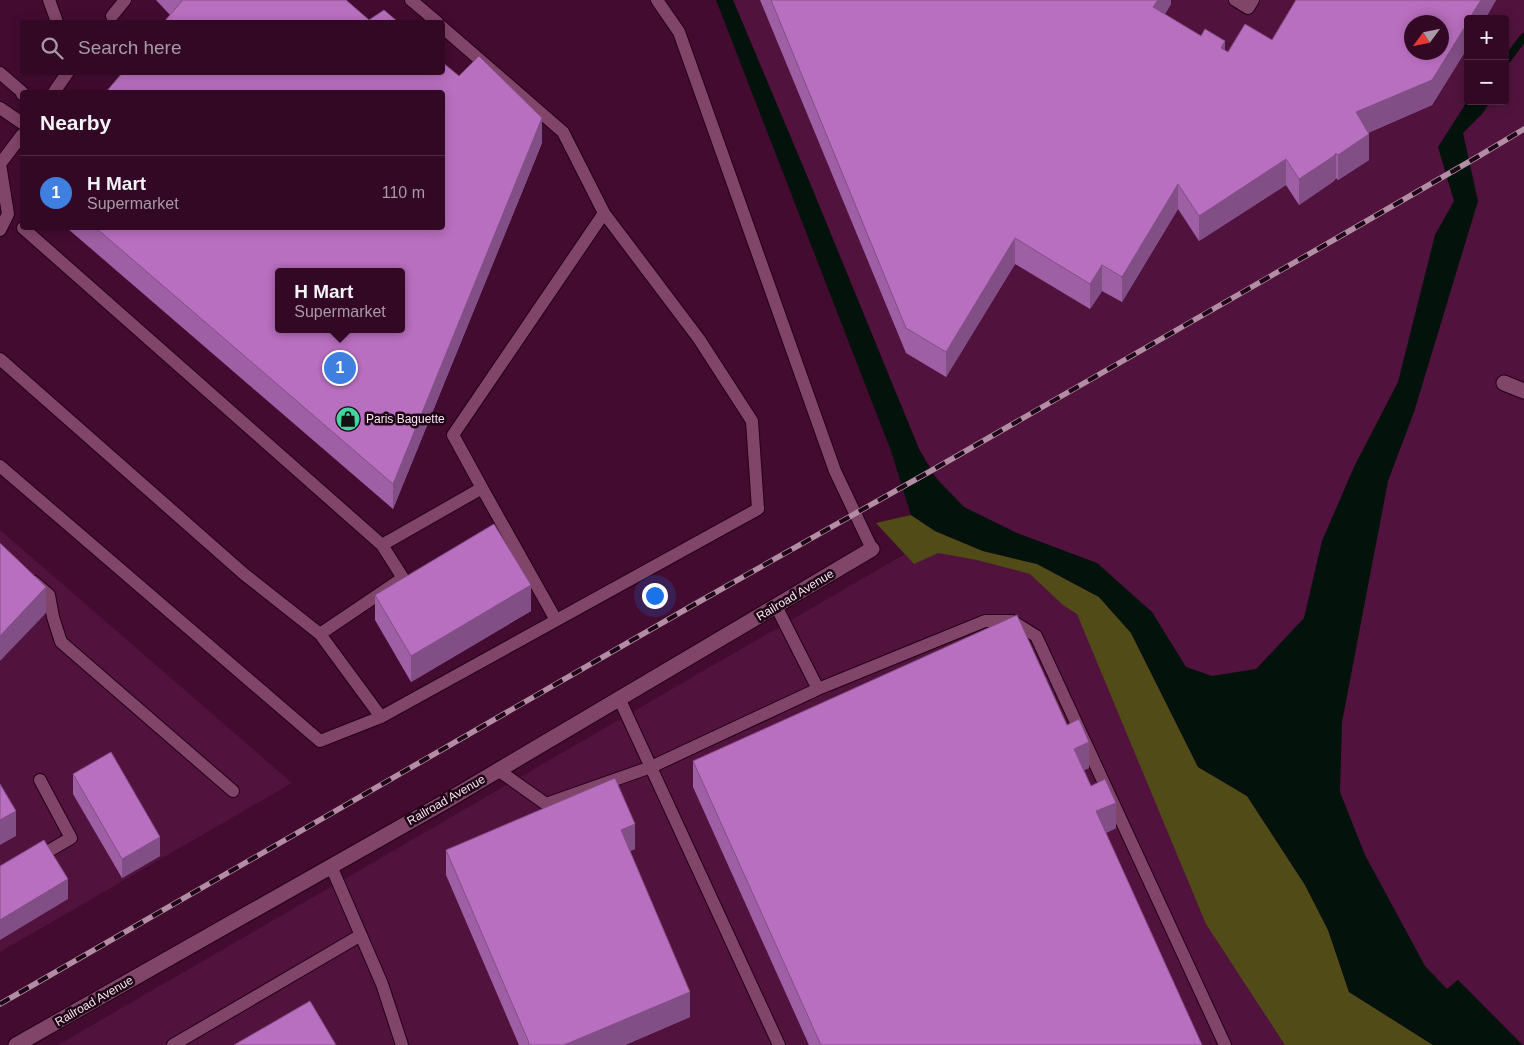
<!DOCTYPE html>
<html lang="en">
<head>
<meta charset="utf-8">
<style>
  :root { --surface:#320824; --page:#3d1631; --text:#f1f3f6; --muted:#a89aa6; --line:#4d2941; --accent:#44d49f }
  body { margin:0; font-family:Helvetica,sans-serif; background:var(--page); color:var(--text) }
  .controls { position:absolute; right:15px; top:15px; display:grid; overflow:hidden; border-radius:5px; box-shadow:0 2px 12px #0003 }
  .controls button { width:45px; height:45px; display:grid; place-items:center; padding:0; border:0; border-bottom:1px solid var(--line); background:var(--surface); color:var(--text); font:25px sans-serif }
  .compass { position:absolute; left:1404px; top:15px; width:45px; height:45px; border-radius:50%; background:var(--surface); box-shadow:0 2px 12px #0003; rotate:237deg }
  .you { position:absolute; left:654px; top:595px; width:18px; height:18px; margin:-12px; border:4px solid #fff; border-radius:50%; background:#1a73e8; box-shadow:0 0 0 8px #1a73e833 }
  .badge { display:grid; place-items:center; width:32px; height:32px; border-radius:50%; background:var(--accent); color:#fff; font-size:16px; font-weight:700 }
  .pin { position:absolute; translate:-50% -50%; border:2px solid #fff; box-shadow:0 1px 5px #0006 }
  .popup { position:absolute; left:275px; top:268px; width:130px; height:65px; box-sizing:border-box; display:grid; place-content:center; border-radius:5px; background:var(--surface); filter:drop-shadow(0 1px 4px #0005); font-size:16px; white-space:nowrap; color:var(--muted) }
  .popup b { font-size:19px; color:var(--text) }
  .popup::after { content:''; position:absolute; left:50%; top:100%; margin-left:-10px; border:10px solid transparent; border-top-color:var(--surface) }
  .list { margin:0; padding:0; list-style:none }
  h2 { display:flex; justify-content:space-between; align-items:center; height:65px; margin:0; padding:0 20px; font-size:21px }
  h2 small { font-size:16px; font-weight:400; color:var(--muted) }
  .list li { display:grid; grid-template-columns:32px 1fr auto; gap:15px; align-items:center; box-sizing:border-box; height:75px; padding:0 20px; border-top:1px solid var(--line) }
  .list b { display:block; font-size:19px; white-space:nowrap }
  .list p { margin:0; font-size:16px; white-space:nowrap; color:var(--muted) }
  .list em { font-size:16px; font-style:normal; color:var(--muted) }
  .icon { flex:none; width:28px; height:28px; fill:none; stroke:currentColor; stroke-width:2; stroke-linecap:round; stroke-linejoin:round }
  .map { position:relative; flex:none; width:1524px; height:1045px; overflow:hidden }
  .search { position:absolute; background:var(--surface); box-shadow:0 2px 12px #0003; left:20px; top:20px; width:425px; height:55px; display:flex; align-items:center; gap:12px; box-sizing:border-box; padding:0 18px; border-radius:5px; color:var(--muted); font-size:19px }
  .panel { position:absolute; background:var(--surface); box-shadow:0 2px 12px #0003; left:20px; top:90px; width:425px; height:140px; border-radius:5px }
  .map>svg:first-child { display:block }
</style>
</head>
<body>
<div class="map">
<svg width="1524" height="1045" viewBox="0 0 1524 1045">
  <rect width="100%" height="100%" fill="#430b30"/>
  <path fill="#51133d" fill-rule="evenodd" d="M733 0H1524V1045L1458 980 1403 1026 1371 1006 1349 1045H58L924 543 982 550 919 449 810 183ZM1468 19H1505V101H1468ZM1412 22H1442V52H1412Z
    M0 530 292 783 0 952Z"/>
  <path fill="#514c17" d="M911 515 935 531 983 551 1037 564 1099 597 1131 633 1198 767 1247 796 1305 885 1328 930 1349 992 1433 1045H1285L1206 924 1077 614 1063 605 1030 574 977 560 938 553 914 564 876 523Z"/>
  <path fill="#03120b" d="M716 0H733L810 183 919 449 935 477 964 507 1017 533 1097 563 1152 612 1186 667 1212 676 1256 669 1304 618 1322 541 1354 467 1398 382 1435 235 1454 201 1438 147 1468 100 1491 101 1482 114 1463 133 1478 201 1414 412 1388 481 1342 722 1340 792 1365 855 1425 966 1447 989 1458 980 1522 1045H1433L1349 992 1328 930 1305 885 1247 796 1198 767 1131 633 1099 597 1037 564 983 551 935 531 911 515 891 451Z"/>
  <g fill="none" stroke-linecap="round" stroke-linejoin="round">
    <path stroke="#03120b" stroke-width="8" d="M1505 62 1524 37"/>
    <defs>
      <path id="lane" d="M49 0 57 22
        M411 0 437 22
        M657 0 679 32 835 471 872 549
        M1235 0 1248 8 1253 0
        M112 16 125 0
        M0 73 22 92V94
        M54 92 68 72
        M0 108 22 123
        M23 228 382 545 403 578 320 634 381 717 758 509 752 421 699 339 604 213 563 132 442 27
        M0 230 8 214 0 164 22 135
        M0 359 244 574 320 634
        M0 466 320 741 381 717
        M482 488 556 620
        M382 545 482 488 453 435 604 213
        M34 582 49 595 53 617 61 642 233 791
        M776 606 818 689 985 621H1012L1036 636 1225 1045
        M619 698 779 1045
        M498 770 546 804 651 767 818 689
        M35 859 71 838 40 780
        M331 866 382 984 402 1045
        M173 1045 361 935"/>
      <path id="street" d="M1504 383 1524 391
        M16 1045 443 803 872 549"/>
    </defs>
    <use href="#lane" stroke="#230016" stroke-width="14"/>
    <use href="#street" stroke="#230016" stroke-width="17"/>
    <use href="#lane" stroke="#82456a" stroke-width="12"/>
    <use href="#street" stroke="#82456a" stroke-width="15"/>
    <defs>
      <path id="rail" d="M0 1004 695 604 936 468 1351 230 1479 156 1524 129"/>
    </defs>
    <use href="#rail" stroke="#b28da3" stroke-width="5.5"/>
    <use href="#rail" stroke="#1c0514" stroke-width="4" stroke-dasharray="11" stroke-linecap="butt"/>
  </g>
  <path fill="#9f5fa4" d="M156 0H346L369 20 398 22 170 15Z
    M760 0H1171V4L1165 14 1228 52 1272 40 1296 0H1496L1485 19H1468V47L1432 105 1368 133 1369 160 1338 180 1336 178 1334 181 1299 205 1286 185 1199 241 1178 209 1122 302 1102 291 1090 309 1015 264 946 377 906 353Z
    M459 76 542 143 393 509 67 228H442Z
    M375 595 531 611 411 682 375 620Z
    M1067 725 1089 768 1084 770 1091 786 1116 828 1106 833 1202 1045H809L693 787V761Z
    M73 774 160 856 122 878 73 794Z
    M635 849 630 851 690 1017 625 1045H519L446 875V850Z"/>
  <path fill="#824e86" d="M1158 0H1171V4L1153 33V7Z
    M1481 0H1496L1485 19H1469Z
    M1468 22V47L1432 105 1356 138V112Z
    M1225 41V67L1221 48Z
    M542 118V143L393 509V484Z
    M1369 134V160L1338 180V155Z
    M1336 153V178L1334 181 1299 205V179Z
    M1286 159V185L1199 241V216Z
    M1178 184V209L1122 302V277Z
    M1015 238V264L946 377V352Z
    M1102 265V291L1090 309V284Z
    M531 585V611L411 682V656Z
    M46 587V613L0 661V636Z
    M1089 742V768L1074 774V749Z
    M1116 803V828L1096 837V811Z
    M16 811V836L0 845V820Z
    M635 824V849L621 855V830Z
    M160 837V856L122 878V859Z
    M68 879V899L0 940V920Z
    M690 992V1017L625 1045H564Z"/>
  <path fill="#b96fbf" stroke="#824e86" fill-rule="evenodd" d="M181 0H346L369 20 384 10 398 22H164L182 1Z
    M771 0H1158L1153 7 1201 36 1205 29 1225 41 1221 48 1228 52 1245 24 1272 40 1296 0H1481L1469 19H1468V22L1432 80 1356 112 1369 134 1338 155 1336 153 1334 156 1299 179 1286 159 1199 216 1178 184 1122 277 1102 265 1090 284 1015 238 946 352 906 328ZM1412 22H1442V52H1412Z
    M479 56 542 118 393 484 96 228H442V92H106L123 72H442V62L459 76ZM279 272H401V329H279Z
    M494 524 531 585 411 656 375 595Z
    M0 543 46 587 0 636Z
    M1017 615 1067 725 1079 719 1089 742 1074 749 1091 786 1105 779 1116 803 1096 811 1202 1045H821L693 761Z
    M111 752 160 837 122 859 73 774Z
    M615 778 635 824 621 830 690 992 564 1045H530L446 850Z
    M0 784 16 811 0 820Z
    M44 840 68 879 0 920V866Z
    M310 1001 336 1045H234Z"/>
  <defs>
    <symbol id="shop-disc" viewBox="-11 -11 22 22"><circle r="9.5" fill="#44d49f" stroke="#1c0514"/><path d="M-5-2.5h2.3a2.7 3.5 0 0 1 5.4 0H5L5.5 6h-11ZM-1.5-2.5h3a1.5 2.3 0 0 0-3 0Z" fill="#111"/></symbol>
  </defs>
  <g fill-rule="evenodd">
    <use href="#shop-disc" x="334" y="405" width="28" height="28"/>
  </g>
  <g text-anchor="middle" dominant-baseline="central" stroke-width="5" stroke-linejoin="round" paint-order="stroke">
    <g font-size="12" fill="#fbe4f0" stroke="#1c0514" text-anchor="start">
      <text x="366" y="419">Paris Baguette</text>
    </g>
    <g font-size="12" fill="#fbe4f0" stroke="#1c0514">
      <text transform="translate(795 595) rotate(-31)">Railroad Avenue</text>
      <text transform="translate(446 800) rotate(-30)">Railroad Avenue</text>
      <text transform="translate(94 1001) rotate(-30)">Railroad Avenue</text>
    </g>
  </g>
</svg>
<div class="controls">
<button>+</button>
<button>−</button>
</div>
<svg class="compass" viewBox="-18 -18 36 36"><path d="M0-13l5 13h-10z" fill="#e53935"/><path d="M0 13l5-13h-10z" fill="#a89aa6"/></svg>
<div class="you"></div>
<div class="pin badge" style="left:340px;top:368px;background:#3f7fe0">1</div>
<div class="popup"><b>H Mart</b>Supermarket</div>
<div class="search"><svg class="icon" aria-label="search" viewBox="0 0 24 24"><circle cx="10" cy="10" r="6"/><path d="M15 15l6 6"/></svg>Search here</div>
<section class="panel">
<h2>Nearby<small></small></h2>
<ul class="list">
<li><span class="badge" style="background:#3f7fe0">1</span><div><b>H Mart</b><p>Supermarket</p></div><em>110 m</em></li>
</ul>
</section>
</div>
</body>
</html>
